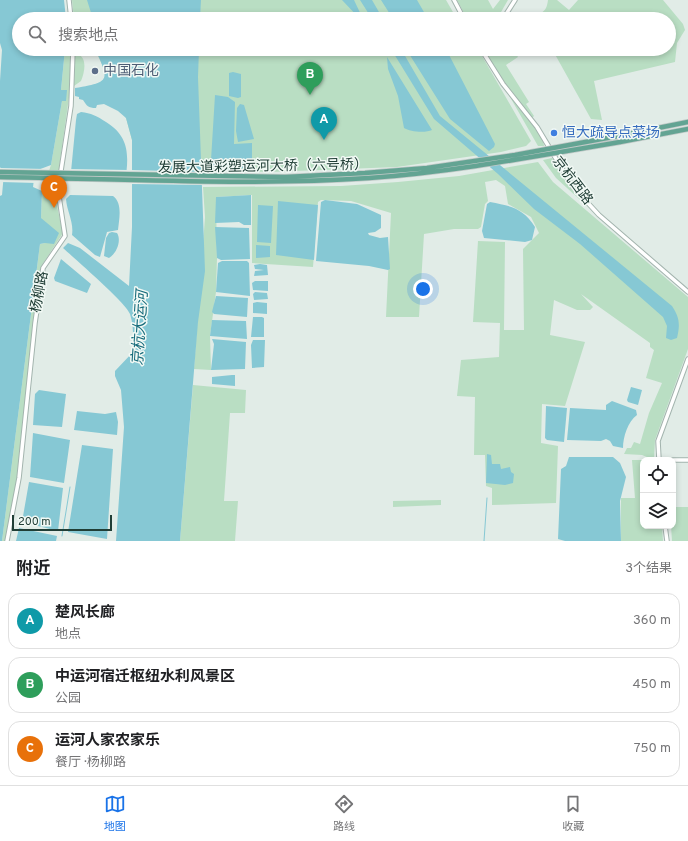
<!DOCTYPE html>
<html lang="zh">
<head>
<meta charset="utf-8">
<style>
  :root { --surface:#fff; --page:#f2f2f2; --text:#202124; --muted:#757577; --line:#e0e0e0; --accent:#1a73e8 }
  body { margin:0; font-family:Overpass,"Noto Sans SC",sans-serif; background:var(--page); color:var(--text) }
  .controls { position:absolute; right:12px; bottom:12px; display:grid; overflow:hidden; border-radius:8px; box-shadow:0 2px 6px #0003 }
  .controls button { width:36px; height:36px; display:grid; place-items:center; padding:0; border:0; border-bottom:1px solid var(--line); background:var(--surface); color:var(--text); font:20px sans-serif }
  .scale { position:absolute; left:12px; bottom:10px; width:100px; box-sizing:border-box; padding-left:4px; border:2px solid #203e36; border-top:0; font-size:11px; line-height:14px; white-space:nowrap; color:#203e36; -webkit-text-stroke:3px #f2f9f5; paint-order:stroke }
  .you { position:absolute; left:423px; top:289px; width:14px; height:14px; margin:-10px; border:3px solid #fff; border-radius:50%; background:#1a73e8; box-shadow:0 0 0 6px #1a73e833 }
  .badge { display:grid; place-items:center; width:26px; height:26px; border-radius:50%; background:var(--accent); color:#fff; font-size:13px; font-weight:700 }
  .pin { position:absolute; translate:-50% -33px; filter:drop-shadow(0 1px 2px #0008) }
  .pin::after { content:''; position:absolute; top:21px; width:14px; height:12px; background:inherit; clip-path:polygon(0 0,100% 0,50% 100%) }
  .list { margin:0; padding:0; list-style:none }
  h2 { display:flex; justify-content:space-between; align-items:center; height:52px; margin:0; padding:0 16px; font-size:17px }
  h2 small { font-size:13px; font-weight:400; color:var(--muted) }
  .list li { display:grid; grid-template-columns:26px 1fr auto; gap:12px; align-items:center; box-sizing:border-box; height:56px; margin:0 8px 8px; padding:0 8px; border:1px solid var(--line); border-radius:12px }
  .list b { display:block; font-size:15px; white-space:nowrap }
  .list p { margin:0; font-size:13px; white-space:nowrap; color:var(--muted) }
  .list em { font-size:13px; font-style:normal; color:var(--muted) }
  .icon { flex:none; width:22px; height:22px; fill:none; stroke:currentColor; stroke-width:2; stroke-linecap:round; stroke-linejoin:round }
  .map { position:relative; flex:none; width:688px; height:541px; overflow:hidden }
  .search { position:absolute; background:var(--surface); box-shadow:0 2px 6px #0003; left:12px; right:12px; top:12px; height:44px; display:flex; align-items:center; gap:10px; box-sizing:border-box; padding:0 14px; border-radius:22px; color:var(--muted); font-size:15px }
  .sheet { height:244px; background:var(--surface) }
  nav { display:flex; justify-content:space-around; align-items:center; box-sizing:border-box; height:56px; border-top:1px solid var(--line); background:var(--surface); font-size:11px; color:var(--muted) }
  nav a { display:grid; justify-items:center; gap:2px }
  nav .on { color:var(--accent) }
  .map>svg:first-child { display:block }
</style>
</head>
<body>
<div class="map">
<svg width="688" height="541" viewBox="0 0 688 541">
  <rect width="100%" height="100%" fill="#e1ece7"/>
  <path fill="#b9dec3" d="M72 0H446L457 19H74Z
    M457 0H488L493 9 500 0H508L497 19H467Z
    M548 0H557L569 10 578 0H663L683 24 685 30 677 43 675 62 594 81 602 120 591 119 552 49H669V19H539L540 14C546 10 547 7 548 0Z
    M65 49H72L70 90 55 197 63 233 42 265 41 271 17 480 5 541H2L40 244 45 243 41 218 42 191 51 165 62 101H66L61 90Z
    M95 49H478L531 141 526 146 501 152 397 167 269 172 133 168 132 140 126 118Z
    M484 49H513L518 57 506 65 529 102 526 104 534 116 532 118 498 74Z
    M75 53C88 56 85 71 81 81L74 86Z
    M506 90C514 101 544 133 544 146H538Z
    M552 158 562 177 588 207 556 178 543 160Z
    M538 162 553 182 688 297V349L655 440 654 460 642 455 624 454 627 448H631L634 442 640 444 649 413 662 383 646 378 654 350 650 347V343L581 294 593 307 590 310H577L554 300 550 335 585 342 565 406 542 404 541 443 558 446 556 503 492 505V488L486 486 485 455H474L475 397 457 396 461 360 499 357 500 323 473 322 478 241 505 242 504 330H524L523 249 539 233 531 217 508 204 505 186 496 180 485 182 488 201 485 204 481 227 478 229H454L424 234 419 317H386L391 213 351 201 321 200 318 202 313 267 252 263V195L216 197 217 258 216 292 210 336 211 370 194 369 205 217 203 187 341 186 398 182 459 176Z
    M193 385 246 390 245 413H230L224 501H238L235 541H180Z
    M632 460H644L643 526H662L663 541H621V498H635Z
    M441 500V505L393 507V501Z
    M673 507H688V541H672L671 526H673Z"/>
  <path fill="#86c8d4" d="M0 0H64L66 19H19V49H65L61 90H67L66 101H62L51 165 35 171 33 187 42 191 41 218 59 233 54 244 45 243 40 244 2 541H0V196L2 195 4 173 0 167V81L2 50 0 43Z
    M87 0H201L200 19H93Z
    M342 0H354L363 19H360Z
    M360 0H372L383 19H372Z
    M381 0H417L428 19H393Z
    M95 49H199L198 77 205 271 198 322 180 541H116L124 427 121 390 115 376V371L133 352C133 339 134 326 130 314 126 303 75 259 63 248L68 243 80 248 129 286 132 227V140L126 118 118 111 104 104 97 105 96 108C88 108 87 106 83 100L79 99V97L75 96V88C110 82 110 81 95 49Z
    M391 49H401L440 116 672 306C680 318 680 325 677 338L671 340 666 338 667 326 663 317 580 244 534 209 498 174 434 119Z
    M406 49H446L495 144 494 147 489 151 450 119Z
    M387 57 432 130C426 133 410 132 404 128L398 96 388 69Z
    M233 72 241 74V97L238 98 229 96V73Z
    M215 95 228 97 235 102 234 144 252 143V162C246 170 225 173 216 168 212 167 212 163 211 160Z
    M240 104 244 105 254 139 238 142 236 131 237 108Z
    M81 112C91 113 97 116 106 122 130 137 129 156 125 182H70L76 120 77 114Z
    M70 195 113 196C123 203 119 220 118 230L107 232 100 257 95 255 72 235C74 222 67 212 66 199Z
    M251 195V225H244L239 222 215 223 216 197Z
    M325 200 357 204 381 215V228L375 232 368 233 369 235 380 238 388 237 390 269 388 270 369 266 316 261 321 202Z
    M278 201 318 205 314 260 276 255Z
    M490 202C511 206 523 208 535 227L532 240 525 242 484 238 482 231 487 204Z
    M258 205 273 206 271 243 257 242Z
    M215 227 249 228 250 259 221 260 217 258Z
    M112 232 117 233C122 241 116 254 109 258L104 256 106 238 109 233Z
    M256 245 270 246V257L256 258Z
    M61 259 91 284 87 293 55 281 54 278Z
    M222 261H247L249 263 250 296 216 292 218 263Z
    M260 264 267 265 268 275 254 276 255 271 264 270 255 269 254 265Z
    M255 281H268V291L253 290 252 283Z
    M255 292 267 293 268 299 254 300 253 294Z
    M216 296 248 298 247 317 214 314 212 312Z
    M257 302 267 303V314L253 313V303Z
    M253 317H262L264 318V337H251Z
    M212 320 246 321 247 339 210 336Z
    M212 339 246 342 245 369 211 370 214 344Z
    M253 340H265L264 367 252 368 251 345Z
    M232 375H235V386L212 384V377Z
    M631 387 642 390 638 405 628 402 627 400Z
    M39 390 66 394 62 427 33 425 35 394Z
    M612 401 636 410 637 415C628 421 623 437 623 448L613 446 610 441 606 439 601 441 567 440 570 408 606 410V405Z
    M546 406 567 408 564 442 547 440 545 438Z
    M77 411 105 414 116 412 118 422 117 435 74 430Z
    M33 433 70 440 64 483 30 477Z
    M82 445 113 449 107 539 68 532Z
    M487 454 491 455 492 464H500L501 469 510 467 511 472 514 474 513 483 505 485 486 483Z
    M569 457H613L620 463 626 477 620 501 621 541H565L558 539 561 469 566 466Z
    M29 482 63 488 58 531 22 522Z
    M19 528 57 536 56 541H16Z"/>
  <path fill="#e1ece7" d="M0 168 46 169 37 172 36 183 1 182 2 173Z
    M68 169 129 170 127 182 125 184 68 183Z
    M131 170 205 172V185L131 184Z"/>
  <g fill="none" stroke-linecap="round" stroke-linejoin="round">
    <path stroke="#86c8d4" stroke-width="1" d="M62 536 70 487
      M484 541 487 498"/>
    <defs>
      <path id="minor" d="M69 0 71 19
        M454 0 464 19
        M503 19 515 0
        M481 49 503 84 537 127 573 187 599 215 688 292
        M659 460 658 441 688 359
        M673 460H688
        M665 526 667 541
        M7 541 19 478 35 323 43 268 65 236 58 190 71 106 73 49"/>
      <path id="major" d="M618 136 688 122
        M620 142 688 129"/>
    </defs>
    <use href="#minor" stroke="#a3b4ae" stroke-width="5.5"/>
    <use href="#major" stroke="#c1c9c7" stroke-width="6"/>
    <use href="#minor" stroke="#fff" stroke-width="3.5"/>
    <use href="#major" stroke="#63a493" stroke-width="4.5"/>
    <defs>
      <path id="major-bridge" d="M0 172 285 177 365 173 427 168 515 155 618 136
        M0 177C123 179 247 186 369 178 453 172 537 156 620 142"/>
    </defs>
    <use href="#major-bridge" stroke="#c1c9c7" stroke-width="6" stroke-linecap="butt"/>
    <use href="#major-bridge" stroke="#63a493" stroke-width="4.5"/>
  </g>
  <circle fill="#5c6f8a" stroke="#f2f9f5" stroke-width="1.5" cx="95" cy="71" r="4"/>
  <circle fill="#3f7fe0" stroke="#f2f9f5" stroke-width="1.5" cx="554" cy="133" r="4"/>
  <g text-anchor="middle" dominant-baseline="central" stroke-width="3" stroke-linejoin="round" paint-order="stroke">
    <g font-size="14" fill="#4e5e75" stroke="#f2f9f5" text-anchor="start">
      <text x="103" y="71">中国石化</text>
    </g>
    <g font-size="14" fill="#366cbe" stroke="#f2f9f5" text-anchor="start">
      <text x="562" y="133">恒大疏导点菜场</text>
    </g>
    <g font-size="14" fill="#203e36" stroke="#f2f9f5">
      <text transform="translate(263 167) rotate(-1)">发展大道彩塑运河大桥（六号桥）</text>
      <text transform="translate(572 181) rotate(53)">京杭西路</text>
      <text transform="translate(40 292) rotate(-79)">杨柳路</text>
    </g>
    <g font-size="15" font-style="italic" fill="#186c7c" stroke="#f2f9f5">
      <text transform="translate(141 328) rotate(-86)">京杭大运河</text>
    </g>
  </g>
</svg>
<div class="controls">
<button><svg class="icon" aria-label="locate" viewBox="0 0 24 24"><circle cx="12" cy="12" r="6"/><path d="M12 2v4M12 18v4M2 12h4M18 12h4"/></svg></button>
<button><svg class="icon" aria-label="layers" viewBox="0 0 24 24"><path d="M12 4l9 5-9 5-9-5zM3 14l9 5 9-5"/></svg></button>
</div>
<div class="scale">200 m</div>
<div class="you"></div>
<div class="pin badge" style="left:324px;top:140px;background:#0f9aa8">A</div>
<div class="pin badge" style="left:310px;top:95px;background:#2e9e5b">B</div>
<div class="pin badge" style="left:54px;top:208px;background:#e8710a">C</div>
<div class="search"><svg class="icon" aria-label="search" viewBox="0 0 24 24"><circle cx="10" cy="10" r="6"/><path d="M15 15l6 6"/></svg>搜索地点</div>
</div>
<section class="sheet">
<h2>附近<small>3个结果</small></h2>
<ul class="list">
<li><span class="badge" style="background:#0f9aa8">A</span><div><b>楚风长廊</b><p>地点</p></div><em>360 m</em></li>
<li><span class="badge" style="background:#2e9e5b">B</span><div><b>中运河宿迁枢纽水利风景区</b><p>公园</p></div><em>450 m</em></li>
<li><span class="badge" style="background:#e8710a">C</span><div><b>运河人家农家乐</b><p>餐厅 · 杨柳路</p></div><em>750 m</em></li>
</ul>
</section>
<nav>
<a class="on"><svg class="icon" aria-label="map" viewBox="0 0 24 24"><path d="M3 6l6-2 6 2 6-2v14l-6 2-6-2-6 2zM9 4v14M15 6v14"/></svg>地图</a>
<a><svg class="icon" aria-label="directions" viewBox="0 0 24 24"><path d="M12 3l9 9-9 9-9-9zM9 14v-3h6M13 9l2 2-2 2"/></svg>路线</a>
<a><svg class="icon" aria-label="saved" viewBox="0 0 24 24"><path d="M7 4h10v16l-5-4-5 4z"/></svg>收藏</a>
</nav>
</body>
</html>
